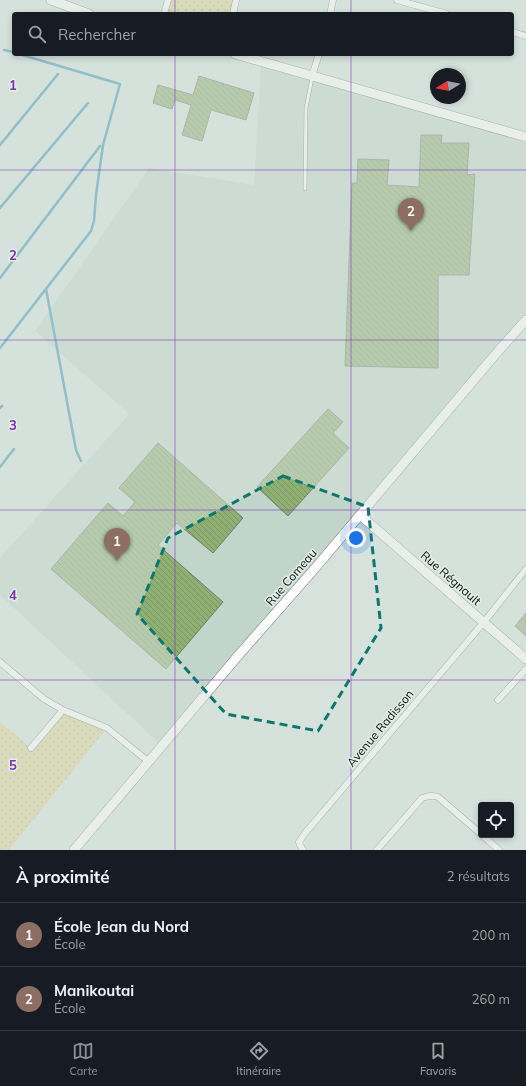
<!DOCTYPE html>
<html lang="fr">
<head>
<meta charset="utf-8">
<style>
  :root { --surface:#171b24; --page:#242831; --text:#f1f3f6; --muted:#9ea1a6; --line:#363941; --accent:#8c9099 }
  body { margin:0; font-family:Mulish,sans-serif; background:var(--page); color:var(--text) }
  .controls { position:absolute; right:12px; bottom:12px; display:grid; overflow:hidden; border-radius:4px; box-shadow:0 2px 6px #0003 }
  .controls button { width:36px; height:36px; display:grid; place-items:center; padding:0; border:0; border-bottom:1px solid var(--line); background:var(--surface); color:var(--text); font:20px sans-serif }
  .compass { position:absolute; left:430px; top:68px; width:36px; height:36px; border-radius:50%; background:var(--surface); box-shadow:0 2px 6px #0003; rotate:260deg }
  .you { position:absolute; left:356px; top:538px; width:14px; height:14px; margin:-10px; border:3px solid #fff; border-radius:50%; background:#1a73e8; box-shadow:0 0 0 6px #1a73e833 }
  .badge { display:grid; place-items:center; width:26px; height:26px; border-radius:50%; background:var(--accent); color:#fff; font-size:13px; font-weight:700 }
  .pin { position:absolute; translate:-50% -33px; filter:drop-shadow(0 1px 2px #0008) }
  .pin::after { content:''; position:absolute; top:21px; width:14px; height:12px; background:inherit; clip-path:polygon(0 0,100% 0,50% 100%) }
  .list { margin:0; padding:0; list-style:none }
  h2 { display:flex; justify-content:space-between; align-items:center; height:52px; margin:0; padding:0 16px; font-size:17px }
  h2 small { font-size:13px; font-weight:400; color:var(--muted) }
  .list li { display:grid; grid-template-columns:26px 1fr auto; gap:12px; align-items:center; box-sizing:border-box; height:64px; padding:0 16px; border-top:1px solid var(--line) }
  .list b { display:block; font-size:15px; white-space:nowrap }
  .list p { margin:0; font-size:13px; white-space:nowrap; color:var(--muted) }
  .list em { font-size:13px; font-style:normal; color:var(--muted) }
  .icon { flex:none; width:22px; height:22px; fill:none; stroke:currentColor; stroke-width:2; stroke-linecap:round; stroke-linejoin:round }
  .map { position:relative; flex:none; width:526px; height:850px; overflow:hidden }
  .search { position:absolute; background:var(--surface); box-shadow:0 2px 6px #0003; left:12px; right:12px; top:12px; height:44px; display:flex; align-items:center; gap:10px; box-sizing:border-box; padding:0 14px; border-radius:4px; color:var(--muted); font-size:15px }
  .sheet { height:180px; background:var(--surface) }
  nav { display:flex; justify-content:space-around; align-items:center; box-sizing:border-box; height:56px; border-top:1px solid var(--line); background:var(--surface); font-size:11px; color:var(--muted) }
  nav a { display:grid; justify-items:center; gap:2px }
  nav .on { color:var(--accent) }
  .map>svg:first-child { display:block }
</style>
</head>
<body>
<div class="map">
<svg width="526" height="850" viewBox="0 0 526 850">
  <defs>
    <pattern id="grass-dots" width="8" height="8" patternUnits="userSpaceOnUse"><rect width="8" height="8" fill="#dcd194"/><path d="M2 2h.1M6 6h.1" fill="none" stroke="#bcb27e" stroke-width="1.8" stroke-linecap="round"/></pattern>
    <pattern id="building-back-hatch" width="6" height="6" patternUnits="userSpaceOnUse"><rect width="6" height="6" fill="#8fb073"/><path d="M-1 5l2 2M0 0l6 6M5-1l2 2" fill="none" stroke="#7a9662"/></pattern>
  </defs>
  <rect width="100%" height="100%" fill="#d6e2db"/>
  <path fill="#c2d5cb" d="M261 66 526 141V313L160 744 0 595V558L129 414 35 331 149 168 254 185Z"/>
  <path fill="url(#grass-dots)" d="M165 0H234L230 14H161Z
    M63 710 107 728 9 850H0V722L31 748Z"/>
  <g fill="none" stroke-linecap="round" stroke-linejoin="round">
    <path stroke="#3f92b1" stroke-width="2.5" d="M4 50 14 52
      M0 145 58 74
      M0 208 88 103
      M0 278 100 146
      M46 289 76 450 81 461
      M0 348 91 231 94 221 96 195 103 145 120 84 19 54
      M0 408 2 406
      M0 467 14 449"/>
  </g>
  <path fill="url(#building-back-hatch)" stroke="#767c72" d="M199 76 254 93 246 120 211 110 202 141 182 135 191 105 175 100 172 109 153 103 158 85 193 95Z
    M421 135H442L441 143H469L467 175 475 174 469 275H438V368L345 366 352 183H357L358 159 389 160 387 185 419 187Z
    M328 409 343 422 333 433 349 448 288 516 257 487Z
    M158 443 243 518 213 553 177 523 158 545 223 602 166 669 51 569 108 503 123 516 135 502 119 488Z
    M526 613V636L515 626Z"/>
  <g fill="none" stroke-linecap="round" stroke-linejoin="round">
    <defs>
      <path id="lane" d="M305 189 306 108 312 78"/>
      <path id="street" d="M397 0 447 14
        M164 14 168 0
        M233 14 236 0
        M330 14 333 0
        M512 32 526 36
        M312 76 319 54
        M0 662 44 699 63 710 107 728 149 762
        M498 700 526 669
        M31 748 63 710
        M482 835 499 850
        M303 850 300 845 299 842 306 832 484 622 526 569
        M377 850 422 798C428 796 432 795 438 797L481 834"/>
      <path id="secondary" d="M51 0 89 14
        M235 54 526 137
        M360 515 526 659
        M74 850 237 657 317 566 494 356 526 320"/>
    </defs>
    <use href="#lane" stroke="#6b7670" stroke-width="4"/>
    <use href="#street" stroke="#6b7670" stroke-width="7"/>
    <use href="#secondary" stroke="#6b7670" stroke-width="10"/>
    <use href="#lane" stroke="#fff" stroke-width="3"/>
    <use href="#street" stroke="#fff" stroke-width="6"/>
    <use href="#secondary" stroke="#fff" stroke-width="9"/>
  </g>
  <path d="M0 0H526V850H0ZM283 476 368 507 381 628 318 731 226 714 137 614 168 538Z" fill="#d6e2db" fill-opacity=".55" fill-rule="evenodd"/>
  <path fill="none" stroke="#0f766e" stroke-width="3" stroke-dasharray="8 5" stroke-linejoin="round" d="M283 476 368 507 381 628 318 731 226 714 137 614 168 538Z"/>
  <path fill="none" stroke="#7b2cbf" stroke-width="1" stroke-opacity="0.55" d="M175 0V14M351 0V14M175 54V850M351 54V850M0 170H526M0 340H526M0 510H526M0 680H526"/>
  <g text-anchor="middle" dominant-baseline="central" stroke-width="3" stroke-linejoin="round" paint-order="stroke">
    <g font-size="12" fill="#0d110f" stroke="#e3efe8">
      <text transform="translate(291 577) rotate(-49)">Rue Comeau</text>
      <text transform="translate(451 578) rotate(41)">Rue Régnault</text>
      <text transform="translate(380 728) rotate(-50)">Avenue Radisson</text>
    </g>
  </g>
  <g font-size="13" text-anchor="middle" font-weight="bold" fill="#7b2cbf" stroke="#e3efe8" stroke-width="3" stroke-linejoin="round" paint-order="stroke">
    <text x="13" y="90">1</text>
    <text x="13" y="260">2</text>
    <text x="13" y="430">3</text>
    <text x="13" y="600">4</text>
    <text x="13" y="770">5</text>
  </g>
</svg>
<div class="controls">
<button><svg class="icon" aria-label="locate" viewBox="0 0 24 24"><circle cx="12" cy="12" r="6"/><path d="M12 2v4M12 18v4M2 12h4M18 12h4"/></svg></button>
</div>
<svg class="compass" viewBox="-18 -18 36 36"><path d="M0-13l5 13h-10z" fill="#e53935"/><path d="M0 13l5-13h-10z" fill="#9ea1a6"/></svg>
<div class="you"></div>
<div class="pin badge" style="left:117px;top:561px;background:#8d6e63">1</div>
<div class="pin badge" style="left:411px;top:231px;background:#8d6e63">2</div>
<div class="search"><svg class="icon" aria-label="search" viewBox="0 0 24 24"><circle cx="10" cy="10" r="6"/><path d="M15 15l6 6"/></svg>Rechercher</div>
</div>
<section class="sheet">
<h2>À proximité<small>2 résultats</small></h2>
<ul class="list">
<li><span class="badge" style="background:#8d6e63">1</span><div><b>École Jean du Nord</b><p>École</p></div><em>200 m</em></li>
<li><span class="badge" style="background:#8d6e63">2</span><div><b>Manikoutai</b><p>École</p></div><em>260 m</em></li>
</ul>
</section>
<nav>
<a class="on"><svg class="icon" aria-label="map" viewBox="0 0 24 24"><path d="M3 6l6-2 6 2 6-2v14l-6 2-6-2-6 2zM9 4v14M15 6v14"/></svg>Carte</a>
<a><svg class="icon" aria-label="directions" viewBox="0 0 24 24"><path d="M12 3l9 9-9 9-9-9zM9 14v-3h6M13 9l2 2-2 2"/></svg>Itinéraire</a>
<a><svg class="icon" aria-label="saved" viewBox="0 0 24 24"><path d="M7 4h10v16l-5-4-5 4z"/></svg>Favoris</a>
</nav>
</body>
</html>
